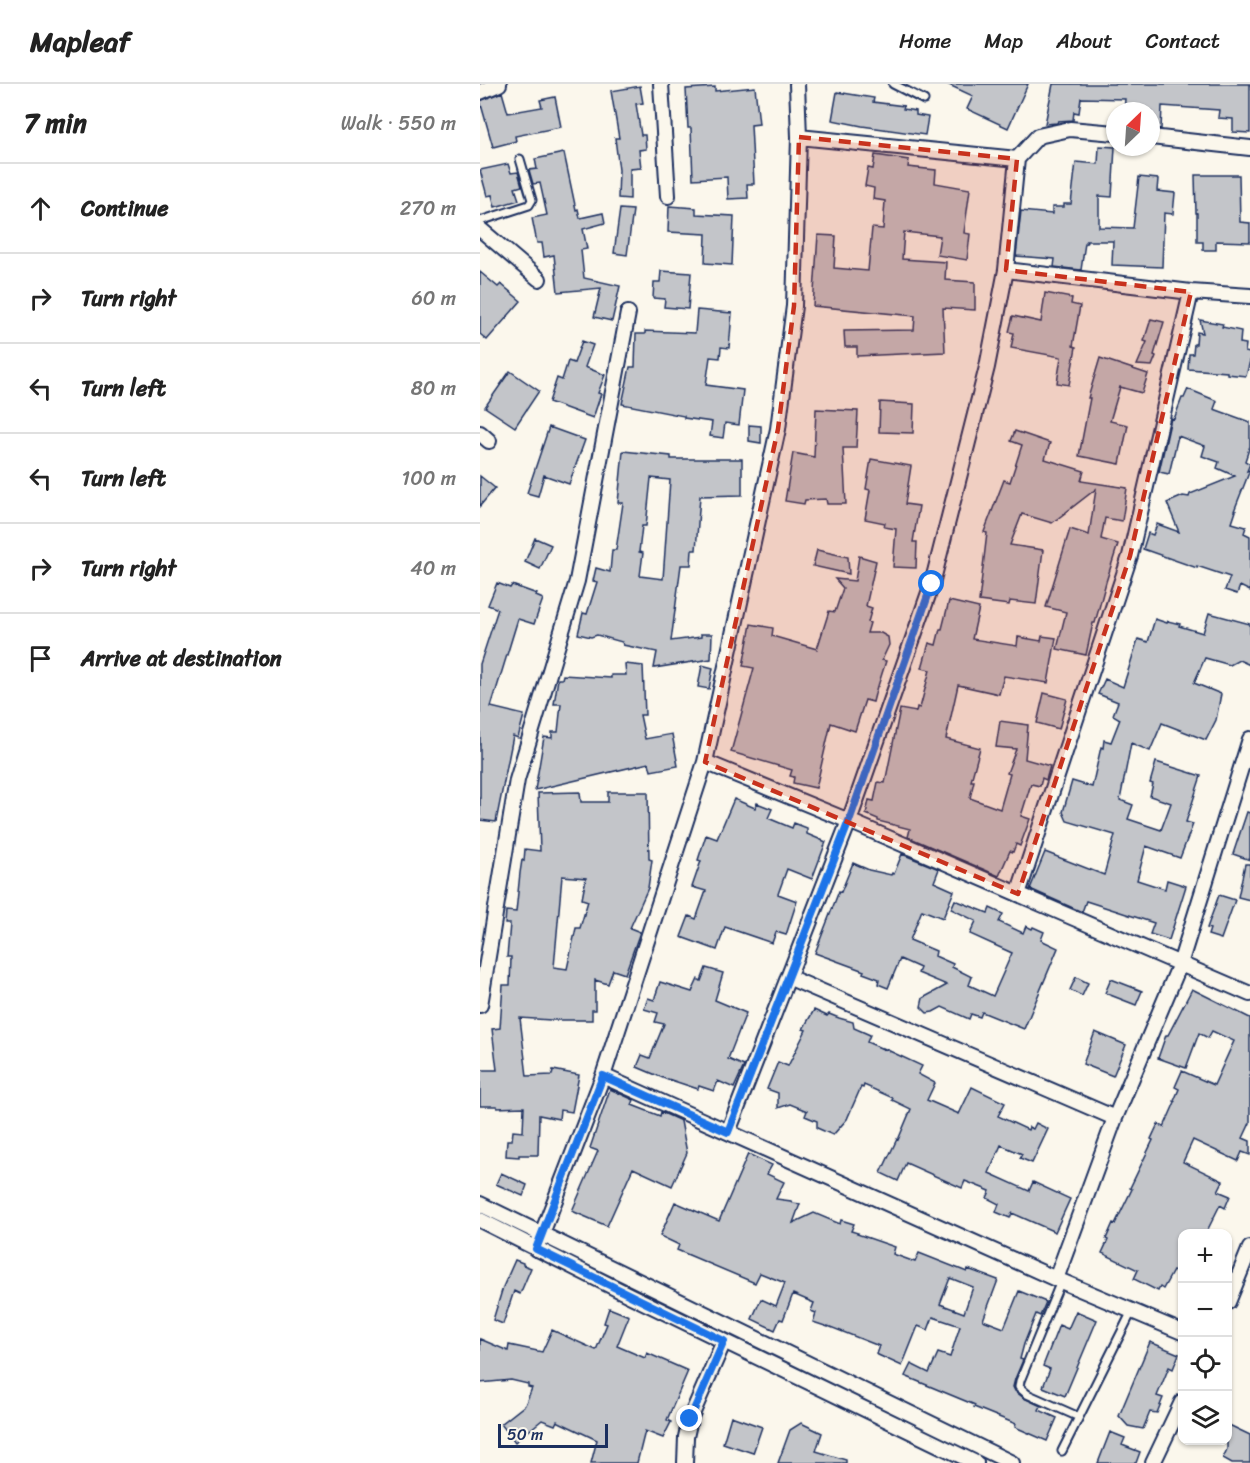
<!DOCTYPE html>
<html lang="en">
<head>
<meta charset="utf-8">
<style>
  :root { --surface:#fff; --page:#f2f2f2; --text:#222; --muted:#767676; --line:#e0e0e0 }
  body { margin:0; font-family:Sriracha,sans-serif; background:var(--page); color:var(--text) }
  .controls { position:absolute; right:18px; bottom:18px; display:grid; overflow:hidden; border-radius:12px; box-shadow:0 2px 4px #0004 }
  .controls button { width:54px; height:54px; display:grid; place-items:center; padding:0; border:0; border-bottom:2px solid var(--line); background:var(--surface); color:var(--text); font:30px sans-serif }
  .compass { position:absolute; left:626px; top:18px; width:54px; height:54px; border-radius:50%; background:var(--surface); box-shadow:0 2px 4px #0004; rotate:25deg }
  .scale { position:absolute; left:18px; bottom:15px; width:110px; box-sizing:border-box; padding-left:6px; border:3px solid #1b2f5e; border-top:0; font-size:16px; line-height:21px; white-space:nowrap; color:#1b2f5e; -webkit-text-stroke:4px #fbf7ec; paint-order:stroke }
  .stop { position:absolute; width:18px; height:18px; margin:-14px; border:4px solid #1a73e8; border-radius:50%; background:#fff }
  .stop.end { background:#1a73e8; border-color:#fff; box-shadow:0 2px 6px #0008 }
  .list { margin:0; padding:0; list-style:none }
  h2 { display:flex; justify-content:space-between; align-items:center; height:78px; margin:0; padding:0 24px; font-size:26px }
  h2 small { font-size:20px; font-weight:400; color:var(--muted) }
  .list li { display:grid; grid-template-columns:39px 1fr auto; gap:18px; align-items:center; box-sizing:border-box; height:90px; padding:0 24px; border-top:2px solid var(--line) }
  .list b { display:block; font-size:22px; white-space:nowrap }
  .list em { font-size:20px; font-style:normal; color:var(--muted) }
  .icon { flex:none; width:33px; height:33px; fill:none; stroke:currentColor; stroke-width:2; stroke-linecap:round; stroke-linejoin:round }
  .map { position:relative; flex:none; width:770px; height:1379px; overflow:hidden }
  header { display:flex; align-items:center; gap:36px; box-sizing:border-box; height:84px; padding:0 30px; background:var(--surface); border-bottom:2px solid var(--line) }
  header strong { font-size:28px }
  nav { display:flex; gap:33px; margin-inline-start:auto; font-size:21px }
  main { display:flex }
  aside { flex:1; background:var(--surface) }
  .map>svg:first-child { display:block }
</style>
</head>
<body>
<header>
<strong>Mapleaf</strong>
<nav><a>Home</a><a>Map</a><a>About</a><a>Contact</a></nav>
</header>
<main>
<aside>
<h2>7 min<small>Walk · 550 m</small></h2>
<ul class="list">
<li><svg class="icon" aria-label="ahead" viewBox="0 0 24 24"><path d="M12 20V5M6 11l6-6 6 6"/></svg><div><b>Continue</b></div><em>270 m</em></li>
<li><svg class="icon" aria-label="right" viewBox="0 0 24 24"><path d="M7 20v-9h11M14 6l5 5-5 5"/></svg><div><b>Turn right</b></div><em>60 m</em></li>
<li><svg class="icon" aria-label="left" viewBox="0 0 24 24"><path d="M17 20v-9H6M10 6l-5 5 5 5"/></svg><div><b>Turn left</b></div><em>80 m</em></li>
<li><svg class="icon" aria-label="left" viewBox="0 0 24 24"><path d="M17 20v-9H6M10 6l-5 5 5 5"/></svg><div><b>Turn left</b></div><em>100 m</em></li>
<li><svg class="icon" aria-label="right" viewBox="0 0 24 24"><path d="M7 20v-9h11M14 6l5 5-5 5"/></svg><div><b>Turn right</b></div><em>40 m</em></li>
<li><svg class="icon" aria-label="arrive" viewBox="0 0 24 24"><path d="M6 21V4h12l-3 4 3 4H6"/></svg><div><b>Arrive at destination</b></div></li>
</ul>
</aside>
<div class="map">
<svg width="770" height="1379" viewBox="0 0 770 1379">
  <rect width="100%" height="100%" fill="#fbf7ec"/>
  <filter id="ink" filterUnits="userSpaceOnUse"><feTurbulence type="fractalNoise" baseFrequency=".0167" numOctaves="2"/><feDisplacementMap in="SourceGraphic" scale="12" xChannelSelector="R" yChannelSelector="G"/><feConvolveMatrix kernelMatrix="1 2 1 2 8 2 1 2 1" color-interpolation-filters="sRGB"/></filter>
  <g filter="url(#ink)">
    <path fill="#c3c5c9" stroke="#1b2f5e" stroke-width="1.5" fill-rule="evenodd" d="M467 0H548L528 44 487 25 493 12Z
      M573 0H770V49L753 48V35L738 34 739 26 682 22 681 45 671 44V27H644L645 15 601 14 599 29 594 28 593 36 578 37 577 39 565 40Z
      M160 2 163 19 156 20 161 51H165L166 65 159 66 161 84 150 85V115L138 114 139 86 135 54H139L131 7Z
      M235 3V7L275 3 279 40 271 41 274 100H267L268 114 248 115 247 93 213 95 211 44H208L206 5Z
      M22 8 28 29 62 23 60 16 75 13 81 43 35 52 36 57 13 63 0 17Z
      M357 8 394 14 393 18 424 22 423 25 436 27V31L448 33 445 51 382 42 352 36Z
      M619 62 635 63 632 113 619 112V143L653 144 659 93 678 95 677 107 695 109 693 130 684 129 682 183 632 181 633 157H606L607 159H605L601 186 574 183 575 175 536 172 541 127 572 130V123H584V120H591L596 78 618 80Z
      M84 69 96 126 98 125 100 134 123 129 125 139 103 145 107 165 101 166 104 194 140 202 132 237 114 233 121 204 78 208 74 171 64 173 62 159H57L52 134 67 131 60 99 53 100 49 86 57 85 55 75Z
      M395 71 429 76 428 83 456 86 455 99 490 105 484 149 490 150 487 176 457 171 460 152 424 148 422 175 466 178 465 196 495 198V226L463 224 465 268 377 272V263H365L364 247 434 246 435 232 333 222 338 151 356 152 354 184 388 187 392 144 403 145 405 117 393 115 394 104 385 102 388 84 393 85Z
      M28 80 31 89 38 88 42 102 35 104 39 116 15 123 12 111 7 112 0 86Z
      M715 91H759L760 138 770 139V158L736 157V166H723V158H717V129H716Z
      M189 122 216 124V130L254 132 252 181 225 179 226 150 188 148Z
      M140 125 153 126 147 171 134 169Z
      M181 187 211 189 208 225 184 223 185 215 173 214 174 198H180Z
      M0 188 18 203 21 200 41 217 7 256 0 250Z
      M565 209 592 214 591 220 600 222 593 262 596 263 589 301 577 299 581 273 531 264 534 249 529 248 533 232 561 238Z
      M217 226 252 229 249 264 241 263 240 274 230 273 226 301 263 306 259 341 245 339 243 354 230 352 232 338 204 334V332L142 320 150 283H155L156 250H165V247L215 249Z
      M671 235 684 238 674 271 676 272 672 282 657 281 667 258 664 257Z
      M720 236 743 240 742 243 761 247 760 259 766 260 765 268 770 269V277L766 292 747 290V288L708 285 709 270H713L714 260H716L717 248 723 249Z
      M102 257 113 261 105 283 125 291 118 309 121 310 113 334 69 318 77 294 82 296 88 277 94 279Z
      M620 274 668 290 662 309 640 303 630 337 648 341 640 380 599 372 610 314H608Z
      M30 287 59 307 35 343 5 323Z
      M708 305 737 317 734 325 770 338V362L765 377 770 380 767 387 770 386 754 427H756L752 439 766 443 764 449 770 452V507L760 502 757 510 745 506 750 493 717 482V484L663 465 668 449 673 451 677 440 699 448 687 419 703 412 709 413 710 410 755 392 737 384 739 378 722 372 725 362 698 352 689 390 679 388 691 334 694 335 702 314H704Z
      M400 318 434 320 433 349 399 348Z
      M336 325 378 327 376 364H363L366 420H347L346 415 325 416 324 420 305 417 313 369 334 373Z
      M269 341 281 342V359L269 357Z
      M69 343 105 356 89 400 64 391 58 412 47 409Z
      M535 347 570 359 565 375 604 387 601 397 647 404 642 437 625 434 621 455 638 460 626 498 615 539H613L606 571 577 565 586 528 566 523 590 445 609 451 616 405 572 439 542 430 530 461 563 466 556 520 530 517 529 521 499 517 507 449 504 448 524 396 530 398 542 361 531 357Z
      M143 367 191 372V375H262V411L220 412 216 466H212L211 481H201L191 557 221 553V550H232L231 575 174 584 177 568 143 561 142 558 117 551 111 553 98 550 103 529 107 530 117 498 113 497 116 484 130 488 132 466H136L143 419H138ZM171 394 190 396 183 495 160 492 163 469 159 468 162 442H166Z
      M391 375 431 382 425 420 439 422 433 458H437L436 484 413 483 416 445 404 443 405 439 385 435 390 406 386 405Z
      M0 392 15 404 0 422Z
      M55 454 71 461 60 485 45 478Z
      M337 466 368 473 369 490 333 482Z
      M379 472 396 477 386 522 392 524 388 538 390 539 387 549H401L408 553 409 561 402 576 406 577 398 602H397L393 618 385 616 375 647 351 639 336 704 313 699 314 693 310 692 312 686 251 668 274 584 263 582 271 540 293 544 292 552 337 565 349 527 355 528 363 504 355 495 375 497Z
      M17 499 30 504 32 501 57 510 56 512 63 515 54 540 38 535 11 623 44 631 38 654 33 652 16 738 0 736V580L18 525 8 521Z
      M469 517 499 524 492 555 537 562 538 553 561 557 562 552 576 554 568 599 524 592 519 610 478 601 466 655 500 664 491 697H494L490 714 520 725 530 690 527 689 536 665 516 663 520 637 548 641 545 675 570 682 566 696 562 694 560 702 551 700 541 732 550 735 540 762 536 760 533 768 530 767 519 792 428 753 430 745 398 737V735L386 730 389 716 394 717 398 698 405 699 420 625 436 628 437 623 440 624 450 586 442 584 449 559 456 561 460 545H462Z
      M729 529 770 540V581L759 576 750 581 725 574 714 599 741 610 736 636 726 656 682 639 670 667 651 659 640 716 653 721 648 735 681 746 691 719 670 712 673 700 670 699 676 678 721 692 706 738 713 740 700 774 666 762 657 796 685 805 687 796 706 802 689 856 670 850 674 839 606 817 602 828 550 805 565 768 624 791 635 751 587 737 583 728 592 697 612 703 621 663 623 664 624 656 631 658 640 635 633 631 638 618 618 610 625 595 643 603 658 555 668 558 675 535 687 539 688 537 700 540 699 542 723 549Z
      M145 580 163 582 165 631H160L165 655 192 650 198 682 171 687 169 679 55 706 64 653 72 654V648H78L81 620H74L78 595H82L83 591 131 594V591H146Z
      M222 581 233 584 229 605 218 603Z
      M564 609 587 615 579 645 557 639Z
      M100 708 101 718H128V708H168L169 775 172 776 168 804 150 844 160 848 145 890 133 886 128 900 115 896V926H112V936H71L40 934 47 992 72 991 73 986 99 991 92 1028 80 1026 79 1035 59 1031 58 1071H39V1073L26 1072 27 1056H32L33 1047 43 1048 44 1023 17 1024V1022H0V986H17L12 945 20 944 23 901H30L31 873H27L30 840H25L26 827 36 828 40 789 42 776 44 777 45 765 60 767 58 709ZM82 792 106 794 102 815 108 817 100 844H96L87 885 74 883Z
      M254 715 275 724 277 719 292 725 288 734 312 744 314 739 327 744V750L346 758 332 795 307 785 298 810 317 817 306 851 296 848 292 859 245 843 237 866 201 853 209 832 216 835 226 807 212 803 221 777 218 776 226 751 237 755Z
      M767 728 770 729V776L753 770Z
      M422 770 459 785 454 798 474 807 463 834 442 826 430 856 456 867 455 872 473 880 472 883 492 893 489 901 513 912 532 869 490 850 496 837 471 825 475 816 508 829 510 824 523 830 519 838 543 849 546 842 552 845 553 843 564 848 561 856 578 864 544 945 502 928 500 933 491 930 489 935 462 923 453 928 447 929 441 923 443 914 467 901 438 889 440 884 420 875 408 904 398 900 399 895 383 889 384 887 335 869 359 807 361 808 373 779 389 786 411 791 412 789 414 790Z
      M765 780H770V816L758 813Z
      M739 811 755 816 741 855 728 851 730 845 727 844Z
      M226 884 243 889 235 916 266 929 248 975 264 982 254 1004 238 997 234 1007 219 1002 218 1005 188 995V996L157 983 162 971 170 974 184 940 175 938 178 929 164 925 168 914 174 916 180 898 212 908 218 895 221 897Z
      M596 893 608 899 602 912 590 906Z
      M631 895 662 907 656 921 625 909Z
      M712 905 770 934V1039L763 1054 770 1057V1071L762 1068 758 1077 713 1056 703 1078 743 1097 738 1107 750 1112 745 1124 740 1121 726 1149H702V1191L693 1187 683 1205 680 1203 678 1207 654 1195 658 1186 622 1169 628 1156 626 1155 633 1139 635 1140 652 1105 650 1104 673 1056 671 1055 678 1040 684 1043 695 1018 694 1017 699 1005 695 1003 702 987 734 1001 754 957 732 947 728 954 719 949 706 984 678 974 686 951H688Z
      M334 926 347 932 349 930 359 934 373 938 374 944 390 951 387 958 403 965V964L442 982 438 990 455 999 447 1016 479 1030 492 1003 525 1019 518 1032 548 1046 549 1043 553 1045 556 1039 568 1045 552 1079 540 1074 542 1070 521 1061 509 1089 549 1107 553 1098 590 1115 575 1148 532 1129 530 1134 516 1128 519 1120 507 1114 510 1107 485 1097 482 1104 426 1079 418 1097 401 1089 417 1055 418 1056 431 1025 412 1016 413 1014 384 1001 383 1004 381 1003 367 1035 353 1051 337 1044V1037L325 1032 327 1027 310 1020 298 1024V1009L287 1005 298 978 308 982 326 946 323 945Z
      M615 948 646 961 633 992 603 980Z
      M130 1005 154 1016 152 1021 180 1032 181 1028 201 1037 207 1069 192 1102 153 1084 127 1142 92 1127 118 1067 110 1064Z
      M268 1070 292 1081 287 1090 304 1098 296 1115 311 1117 312 1119 320 1120 313 1139 334 1129 360 1140 361 1136 374 1140 371 1147 378 1149 377 1150 415 1163 413 1170 435 1178 439 1169 487 1188 488 1185 518 1196 503 1236 524 1244 539 1207 566 1218 560 1232 556 1230 544 1260 540 1275 543 1276 535 1295 533 1303 535 1307 544 1314 561 1322 559 1326 577 1334 567 1357 535 1343 536 1340 494 1323 495 1321 425 1292 431 1280 449 1289 458 1269 470 1273 480 1242 453 1233 448 1246 438 1242 422 1282 396 1270 399 1262 348 1242V1243L333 1238 336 1229 331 1227 334 1219 313 1210 303 1236 300 1235 295 1246 272 1235 281 1215 296 1222 305 1199 280 1189 275 1199 197 1166 199 1161 180 1152 195 1118 239 1137ZM470 1194 493 1203 484 1229 460 1220Z
      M21 1089 47 1101 43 1112 16 1100Z
      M35 1176 43 1179V1181L51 1184 40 1210 34 1207 23 1240 13 1236 23 1203Z
      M129 1224 149 1232 137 1262 165 1274 167 1269 208 1287 187 1336 191 1338 183 1354 165 1347 157 1379H111L117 1356 77 1337 75 1341 62 1336 35 1358 21 1340 45 1321 52 1304 48 1303V1300L31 1296 0 1299V1255L28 1267 29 1261 62 1268 72 1246 116 1266 127 1240 124 1239Z
      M596 1227 617 1236 585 1312 563 1303 570 1285 563 1282 579 1241 588 1245Z
      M670 1258 699 1270 693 1285 689 1283 677 1312 683 1314 677 1329 670 1328 663 1345 648 1342 639 1332Z
      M251 1332 282 1343 273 1369 243 1359Z
      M321 1339 342 1349 336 1367 366 1376V1379H298L310 1346Z
      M747 1340 770 1351V1379H752L743 1374 747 1365Z
      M630 1348 645 1354 642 1361 660 1368 656 1379H618Z"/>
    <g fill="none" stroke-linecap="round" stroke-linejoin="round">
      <defs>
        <path id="lane" d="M413 0 444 16
          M0 137 49 121 52 116 40 75
          M581 1197 540 1297 539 1303 547 1310 599 1333
          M582 1367 652 1227"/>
        <path id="street" d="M181 0 188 112
          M0 8 19 0
          M319 53 537 75
          M671 53 770 64
          M0 145 59 195
          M526 186 711 208 770 212
          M0 349 9 357
          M225 678 369 737 770 910
          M538 810 650 472 711 208
          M308 893 635 1034
          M0 921 37 696 97 497 148 229
          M123 992 576 1195 702 1248
          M248 1048 369 737 452 500 507 283 526 186 537 75 558 52 590 45 635 49
          M0 1120 532 1379
          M0 1136 149 1211 496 1379
          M56 1165 123 992 225 678 298 345 314 222 319 53 317 0
          M576 1195 635 1034 700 880 770 655
          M748 1218 770 1164
          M205 1379 206 1353 210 1335 244 1257
          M673 1379 702 1318"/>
      </defs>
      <use href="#lane" stroke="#1b2f5e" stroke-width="11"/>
      <use href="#street" stroke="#1b2f5e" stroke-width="18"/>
      <use href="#lane" stroke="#fbf7ec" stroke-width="7"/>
      <use href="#street" stroke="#fbf7ec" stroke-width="14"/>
    </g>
  </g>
  <g fill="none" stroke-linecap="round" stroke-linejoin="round" filter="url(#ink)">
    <path stroke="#1a73e8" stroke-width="8" d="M210 1335 244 1257 56 1165 123 992 248 1048 369 737 452 500"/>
  </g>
  <path fill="#c8321e" fill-opacity="0.2" stroke="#c8321e" stroke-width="4.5" stroke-dasharray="12 8" stroke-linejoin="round" d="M319 53 537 75 526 186 711 208 650 472 538 810 225 678 298 345 314 222Z"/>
</svg>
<div class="controls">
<button>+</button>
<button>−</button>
<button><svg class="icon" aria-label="locate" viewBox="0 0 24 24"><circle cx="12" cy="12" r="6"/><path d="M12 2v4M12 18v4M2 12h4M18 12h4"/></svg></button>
<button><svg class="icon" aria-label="layers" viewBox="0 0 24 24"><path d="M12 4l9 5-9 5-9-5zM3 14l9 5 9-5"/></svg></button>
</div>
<svg class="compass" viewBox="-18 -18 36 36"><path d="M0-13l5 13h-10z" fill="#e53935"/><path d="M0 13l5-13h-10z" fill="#767676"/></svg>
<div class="scale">50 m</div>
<div class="stop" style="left:452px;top:500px"></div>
<div class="stop end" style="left:210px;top:1335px"></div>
</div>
</main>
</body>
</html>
